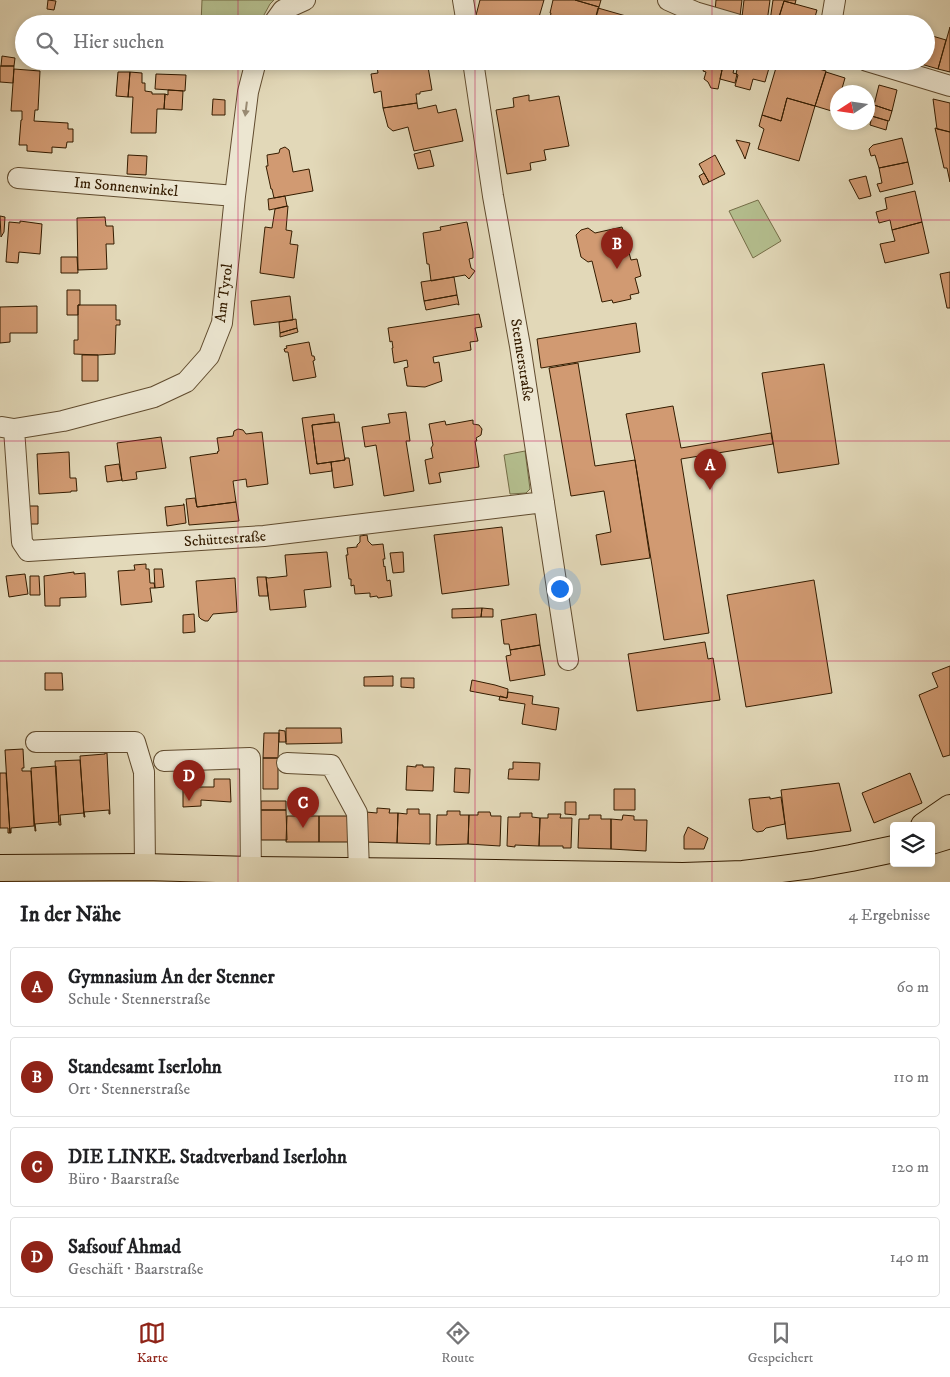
<!DOCTYPE html>
<html lang="de">
<head>
<meta charset="utf-8">
<style>
  :root { --surface:#fff; --page:#f6f6f6; --text:#202124; --muted:#757577; --line:#e0e0e0; --accent:#8f2418 }
  body { margin:0; font-family:"IM FELL DW Pica",serif; background:var(--page); color:var(--text) }
  .controls { position:absolute; right:15px; bottom:15px; display:grid; overflow:hidden; border-radius:5px; box-shadow:0 2px 8px #0003 }
  .controls button { width:45px; height:45px; display:grid; place-items:center; padding:0; border:0; border-bottom:1px solid var(--line); background:var(--surface); color:var(--text); font:25px sans-serif }
  .compass { position:absolute; left:830px; top:85px; width:45px; height:45px; border-radius:50%; background:var(--surface); box-shadow:0 2px 8px #0003; rotate:258deg }
  .you { position:absolute; left:559px; top:588px; width:18px; height:18px; margin:-12px; border:4px solid #fff; border-radius:50%; background:#1a73e8; box-shadow:0 0 0 8px #1a73e833 }
  .badge { display:grid; place-items:center; width:32px; height:32px; border-radius:50%; background:var(--accent); color:#fff; font-size:16px; font-weight:700 }
  .pin { position:absolute; translate:-50% -41px; filter:drop-shadow(0 1px 2px #0008) }
  .pin::after { content:''; position:absolute; top:26px; width:18px; height:15px; background:inherit; clip-path:polygon(0 0,100% 0,50% 100%) }
  .list { margin:0; padding:0; list-style:none }
  h2 { display:flex; justify-content:space-between; align-items:center; height:65px; margin:0; padding:0 20px; font-size:21px }
  h2 small { font-size:16px; font-weight:400; color:var(--muted) }
  .list li { display:grid; grid-template-columns:32px 1fr auto; gap:15px; align-items:center; box-sizing:border-box; height:80px; margin:0 10px 10px; padding:0 10px; border:1px solid var(--line); border-radius:5px }
  .list b { display:block; font-size:19px; white-space:nowrap }
  .list p { margin:0; font-size:16px; white-space:nowrap; color:var(--muted) }
  .list em { font-size:16px; font-style:normal; color:var(--muted) }
  .icon { flex:none; width:28px; height:28px; fill:none; stroke:currentColor; stroke-width:2; stroke-linecap:round; stroke-linejoin:round }
  .map { position:relative; flex:none; width:950px; height:882px; overflow:hidden }
  .search { position:absolute; background:var(--surface); box-shadow:0 2px 8px #0003; left:15px; right:15px; top:15px; height:55px; display:flex; align-items:center; gap:12px; box-sizing:border-box; padding:0 18px; border-radius:28px; color:var(--muted); font-size:19px }
  .sheet { height:425px; background:var(--surface) }
  nav { display:flex; justify-content:space-around; align-items:center; box-sizing:border-box; height:70px; border-top:1px solid var(--line); background:var(--surface); font-size:14px; color:var(--muted) }
  nav a { display:grid; justify-items:center; gap:2px }
  nav .on { color:var(--accent) }
  .map>svg:first-child { display:block }
</style>
</head>
<body>
<div class="map">
<svg width="950" height="882" viewBox="0 0 950 882">
  <rect width="100%" height="100%" fill="#e2d8b8"/>
  <filter id="stains"><feTurbulence type="fractalNoise" baseFrequency=".004" numOctaves="4"/><feColorMatrix values="0 0 0 0 .2 0 0 0 0 .09 0 0 0 0 .02 0 0 0 .5 -.17"/></filter>
  <radialGradient id="worn" r=".72"><stop offset=".6" stop-color="#630" stop-opacity="0"/><stop offset="1" stop-color="#630" stop-opacity=".3"/></radialGradient>
  <path fill="#b4be8e" stroke="#746d47" d="M202 0H274L270 4 259 24H201Z
    M758 200 781 241 753 258 729 211Z
    M525 451 530 489 526 493 510 494 504 455Z"/>
  <path fill="#d19a72" stroke="#341c00" d="M48 0 56 1 54 10 47 9Z
    M480 0H544L537 24H491L475 19Z
    M553 0H575L599 7 594 24H551L550 18 551 13H550Z
    M575 0H601L599 7Z
    M716 0H742L740 16 715 11Z
    M744 0H770L767 22 742 17Z
    M773 0H796L795 4 784 1 777 23 770 21Z
    M784 1 817 10 813 24H777Z
    M598 8 626 16 624 24H594Z
    M626 16 653 24H624Z
    M950 27V72L938 69Z
    M929 35 946 40 938 69 921 64 922 61H926V45Z
    M2 56 15 58 14 66H1Z
    M376 61H427L432 90 420 92V94H416L417 103 383 108 381 91 374 93 371 74 378 73Z
    M684 61H698V68L688 69Z
    M703 61H736L733 73 737 74 735 83 720 79 722 70 703 65Z
    M739 61H771L765 82 753 79 750 90 735 86 738 75 736 74Z
    M778 61H790L826 71 815 106 787 98 781 121 762 115Z
    M705 65 722 70 718 89 711 88 708 82 704 79 706 72 703 71Z
    M0 66H14L13 83 0 82Z
    M14 69 40 71 38 110H35L34 121 68 123V129H73V142H67L66 148 52 147V153L27 151V145H19L21 120H22V111H11Z
    M118 72H130L128 97 116 96Z
    M130 72 142 73V83H145V91L152 92V94H165L164 109H157L156 133H131L133 97H128Z
    M826 72 845 78 841 92H838V104L835 112 815 106Z
    M156 74 186 75 185 91 155 89Z
    M879 85 897 90 892 111 874 105Z
    M168 90 183 91 182 110 164 109 165 94 168 95Z
    M529 95V101L559 96 569 146 544 150 546 160 530 163 531 170 507 174 496 110 514 107 513 98Z
    M787 98 815 106 799 161 758 149 764 129 759 126 762 115 781 121Z
    M213 99 225 100V115H212Z
    M933 99 950 103V132L937 129Z
    M417 103 418 109 436 105 438 113 456 109 463 141 414 151 408 127 393 131 388 127 383 108Z
    M874 105 892 111 889 121 871 116Z
    M872 116 888 121 886 130 870 125Z
    M935 128 950 132V182L947 168H944Z
    M902 138 908 162 879 168 875 155 871 156 869 149 873 145Z
    M736 140 750 143 745 159 742 152Z
    M285 147 289 150 293 172 309 169 313 191 274 198 272 189H271L266 166H268L267 155 279 153 280 149Z
    M430 150 434 166 418 169 414 154Z
    M128 155 147 156 146 175 127 174Z
    M715 155 725 174 709 182 699 164Z
    M908 162 913 184 880 192 877 184 882 183 879 168Z
    M704 173 709 182 703 185 699 176Z
    M866 176 871 196 859 199 849 180Z
    M915 191 922 222 892 230 890 220 879 223 876 212 887 209 885 198Z
    M285 196 287 206 269 210 268 199Z
    M288 206 286 230 292 231 290 244 298 245 294 278 260 273 265 227 272 228 275 209Z
    M0 216 5 217 4 232 1 237Z
    M105 217 106 226H113L114 244H106L107 269 78 270 77 218Z
    M20 221 42 224 40 254 19 252 18 263 6 262 9 222 20 223Z
    M467 222 473 252V258L469 259 471 268 475 271 469 279 465 275 431 281 429 264H427L423 233 441 230 440 227Z
    M922 222 929 253 885 263 880 244 895 241 892 230Z
    M622 227 631 260 637 259 641 276 635 278 639 293 630 295 631 299 613 303 612 300 602 302 592 261 588 262 581 257 576 235 581 230 588 228 595 233Z
    M61 257H77L78 273H61Z
    M950 272V308H947L940 274Z
    M454 277 457 295 424 301 421 282Z
    M67 290H80V305H78V315H67Z
    M457 295 459 305 457 304 426 310 424 301Z
    M290 296 293 320 254 325 251 301Z
    M78 305H116V320H120V325H116L115 354 98 355 74 354V340H78Z
    M37 306V333H10V342L0 343V307Z
    M479 314 482 327 475 328 478 341 470 342 471 350 433 357 434 363 439 362 442 381 425 387 407 386 404 368 408 367 407 360 394 363 392 348H393L392 341 390 342 388 328Z
    M296 319 297 328 280 333 279 322Z
    M636 323 640 352 541 368 537 339Z
    M297 328 298 332 280 337V333Z
    M309 342 312 356H314L315 360 313 361 316 377 293 381 288 352H285L284 349 287 348 286 346Z
    M82 355H98V381H82Z
    M578 363 595 466 635 460 650 558 601 565 596 535 611 532 604 491 571 496 549 368Z
    M824 364 839 464 778 473 762 373Z
    M673 406 681 448 771 433 773 444 681 459 709 633 664 640 635 460 626 414Z
    M406 412 410 441H406L414 491 384 496 376 445 365 447 362 427 390 423 388 414Z
    M334 414 335 422 312 425 317 464 331 462 332 471 310 474 302 418Z
    M473 420V424L479 425 482 429 481 435 476 438 477 441H475L479 467 439 473 441 482 429 484 425 460 433 458 431 448 433 445 429 424 445 421 446 425Z
    M339 422 345 460 317 464 312 425Z
    M238 429 243 430 246 434 262 432 268 484 247 487 246 479 233 481 236 502 197 507 190 457 218 453 217 452 219 451 217 438 233 436 234 431Z
    M161 437 166 468 136 472 137 479 122 481 117 443Z
    M69 452 70 478H76L77 491H71V492L39 494 37 454Z
    M345 458H349L353 485 334 488 331 462 345 460Z
    M119 464 122 480 107 482 105 466Z
    M195 498 197 507 236 502 239 521 189 525 186 499Z
    M183 504H184L186 523 167 526 165 507 184 505Z
    M27 506H38V524H28Z
    M502 527 509 585 442 594 434 535Z
    M367 535 368 541 372 545 383 544 385 559H383L384 567 385 566 387 581 390 580 392 596 378 598 377 596 370 597V593L355 594 354 585 351 586V579H349L346 555H348L347 548 357 547V545L360 542V536Z
    M327 552 331 587 304 590 306 607 270 610 266 577 268 578 287 576 285 555Z
    M403 552 404 572 393 573 390 553Z
    M146 564V569H149L150 583H154L155 588H150L152 602 121 605 118 571 135 570 134 565Z
    M154 569H162L164 587 155 588Z
    M74 572V574L85 573 86 597 60 598V606H45L44 576Z
    M25 574 28 594 9 597 6 576Z
    M30 576H39L40 595H30Z
    M257 577H266L268 596H259Z
    M235 578 237 612 213 614 208 621H205L201 619 199 617 196 581Z
    M814 580 832 693 746 707 727 595Z
    M482 608 493 609V617H481Z
    M482 608 481 617 452 618V609Z
    M194 614 195 632 183 633V615Z
    M536 614 540 645 510 650 509 644H504L501 620Z
    M705 642 708 659 713 658 720 700 637 711 628 654Z
    M540 645 545 675 510 681 506 656 511 655 510 650Z
    M950 666V755L943 757 919 695 938 687 932 673Z
    M45 673H62L63 690H45Z
    M393 676V686H364V677Z
    M401 678H414V688L401 687Z
    M472 680 495 685 508 689 507 698 470 691Z
    M508 692 533 696 532 704 559 708 556 730 522 724 525 704 499 700 500 696 507 698Z
    M286 728H341L342 743 286 744Z
    M279 730 285 731 286 742H279Z
    M264 733H279L278 758H263Z
    M23 749 24 768H22V771H31L34 826 11 828V833H10L5 750Z
    M105 753H107L110 814H109V810L84 812 85 817H84L80 756 105 754Z
    M263 758H278V789H263Z
    M80 760 84 813 60 815 61 825H59L55 761Z
    M513 762 540 763 539 780 508 779 509 769H513Z
    M416 765H423V767H434L433 791 406 790 407 766 416 767Z
    M56 766 59 822 35 824 36 831H35L31 768Z
    M455 768 470 769 469 793 454 792Z
    M0 773H6L10 833H8V828H0Z
    M910 773 922 803 874 823 862 793Z
    M214 779H230L231 802 201 800V806L183 807V787H214Z
    M839 783 851 831 787 839 781 790Z
    M614 789H635V810H614Z
    M770 797V799L781 797 785 824 766 828 763 831 757 832 753 829 749 799Z
    M261 801H286V810H261Z
    M565 802H576V815L565 814Z
    M377 808 390 809 389 813H398L397 843 365 842 366 812 377 813Z
    M407 809H419V814H430V844L397 843 398 813 407 814Z
    M261 810H286L287 840H261Z
    M447 811H460V815H469L468 844 436 845 437 815H447Z
    M478 812H490L491 816H501L500 846 468 844 469 815H478Z
    M520 813H532V817L540 818 539 846 515 845V847L507 846 508 817H520Z
    M548 814H561L560 818H572L571 848H563V846H539L540 818H548Z
    M589 815H601V819H611V849L578 848 579 819H589Z
    M623 815 634 816V820H647L646 851 611 849V819L622 820Z
    M287 816H319V842H286Z
    M319 816H352L351 842H319Z
    M688 827 708 838 704 849H684V836Z"/>
  <g fill="none" stroke-linecap="round" stroke-linejoin="round">
    <defs>
      <path id="minor" d="M463 0 467 24
        M668 0 695 12 736 24
        M273 24 283 10 305 0
        M831 24 835 0
        M473 61 493 196 520 346 568 660
        M867 61 950 86
        M18 178 235 196
        M2 427 14 429 63 421 154 397 186 382 209 356 222 323 235 196 248 92 256 61
        M14 429 22 542 28 551 264 536 544 502
        M36 742H135L144 772 145 867
        M164 761 250 758 251 882
        M287 763 331 765 357 813 359 871"/>
      <path id="major" d="M924 826 950 808
        M931 841 950 835
        M0 868 145 867 251 870 437 872 683 876 743 874 812 865 851 858 894 849"/>
    </defs>
    <use href="#minor" stroke="#604b2e" stroke-width="22"/>
    <use href="#major" stroke="#341c00" stroke-width="28"/>
    <use href="#minor" stroke="#ece6d1" stroke-width="20"/>
    <use href="#major" stroke="#e2d8b8" stroke-width="26"/>
  </g>
  <defs><path id="oneway-solid" d="M-6-.8H1V-3.2L6.5 0L1 3.2V.8H-6Z" transform="scale(1.25)"/></defs>
  <use fill="#998b73" href="#oneway-solid" transform="translate(246 109) rotate(97)"/>
  <path fill="none" stroke="#c2185b" stroke-width="1" stroke-opacity="0.55" d="M238 0V24M475 0V24M712 0V24M238 61V882M475 61V882M712 61V882M0 220H950M0 441H950M0 661H950"/>
  <g text-anchor="middle" dominant-baseline="central" stroke-width="4" stroke-linejoin="round" paint-order="stroke">
    <g font-size="15" fill="#341c00" stroke="#ece6d1">
      <text transform="translate(126 187) rotate(5)">Im Sonnenwinkel</text>
      <text transform="translate(224 293) rotate(-83)">Am Tyrol</text>
      <text transform="translate(522 360) rotate(81)">Stennerstraße</text>
      <text transform="translate(225 539) rotate(-4)">Schüttestraße</text>
    </g>
  </g>
  <rect width="100%" height="100%" filter="url(#stains)"/>
  <rect width="100%" height="100%" fill="url(#worn)"/>
</svg>
<div class="controls">
<button><svg class="icon" aria-label="layers" viewBox="0 0 24 24"><path d="M12 4l9 5-9 5-9-5zM3 14l9 5 9-5"/></svg></button>
</div>
<svg class="compass" viewBox="-18 -18 36 36"><path d="M0-13l5 13h-10z" fill="#e53935"/><path d="M0 13l5-13h-10z" fill="#757577"/></svg>
<div class="you"></div>
<div class="pin badge" style="left:710px;top:490px">A</div>
<div class="pin badge" style="left:617px;top:269px">B</div>
<div class="pin badge" style="left:303px;top:828px">C</div>
<div class="pin badge" style="left:189px;top:801px">D</div>
<div class="search"><svg class="icon" aria-label="search" viewBox="0 0 24 24"><circle cx="10" cy="10" r="6"/><path d="M15 15l6 6"/></svg>Hier suchen</div>
</div>
<section class="sheet">
<h2>In der Nähe<small>4 Ergebnisse</small></h2>
<ul class="list">
<li><span class="badge">A</span><div><b>Gymnasium An der Stenner</b><p>Schule · Stennerstraße</p></div><em>60 m</em></li>
<li><span class="badge">B</span><div><b>Standesamt Iserlohn</b><p>Ort · Stennerstraße</p></div><em>110 m</em></li>
<li><span class="badge">C</span><div><b>DIE LINKE. Stadtverband Iserlohn</b><p>Büro · Baarstraße</p></div><em>120 m</em></li>
<li><span class="badge">D</span><div><b>Safsouf Ahmad</b><p>Geschäft · Baarstraße</p></div><em>140 m</em></li>
</ul>
</section>
<nav>
<a class="on"><svg class="icon" aria-label="map" viewBox="0 0 24 24"><path d="M3 6l6-2 6 2 6-2v14l-6 2-6-2-6 2zM9 4v14M15 6v14"/></svg>Karte</a>
<a><svg class="icon" aria-label="directions" viewBox="0 0 24 24"><path d="M12 3l9 9-9 9-9-9zM9 14v-3h6M13 9l2 2-2 2"/></svg>Route</a>
<a><svg class="icon" aria-label="saved" viewBox="0 0 24 24"><path d="M7 4h10v16l-5-4-5 4z"/></svg>Gespeichert</a>
</nav>
</body>
</html>
